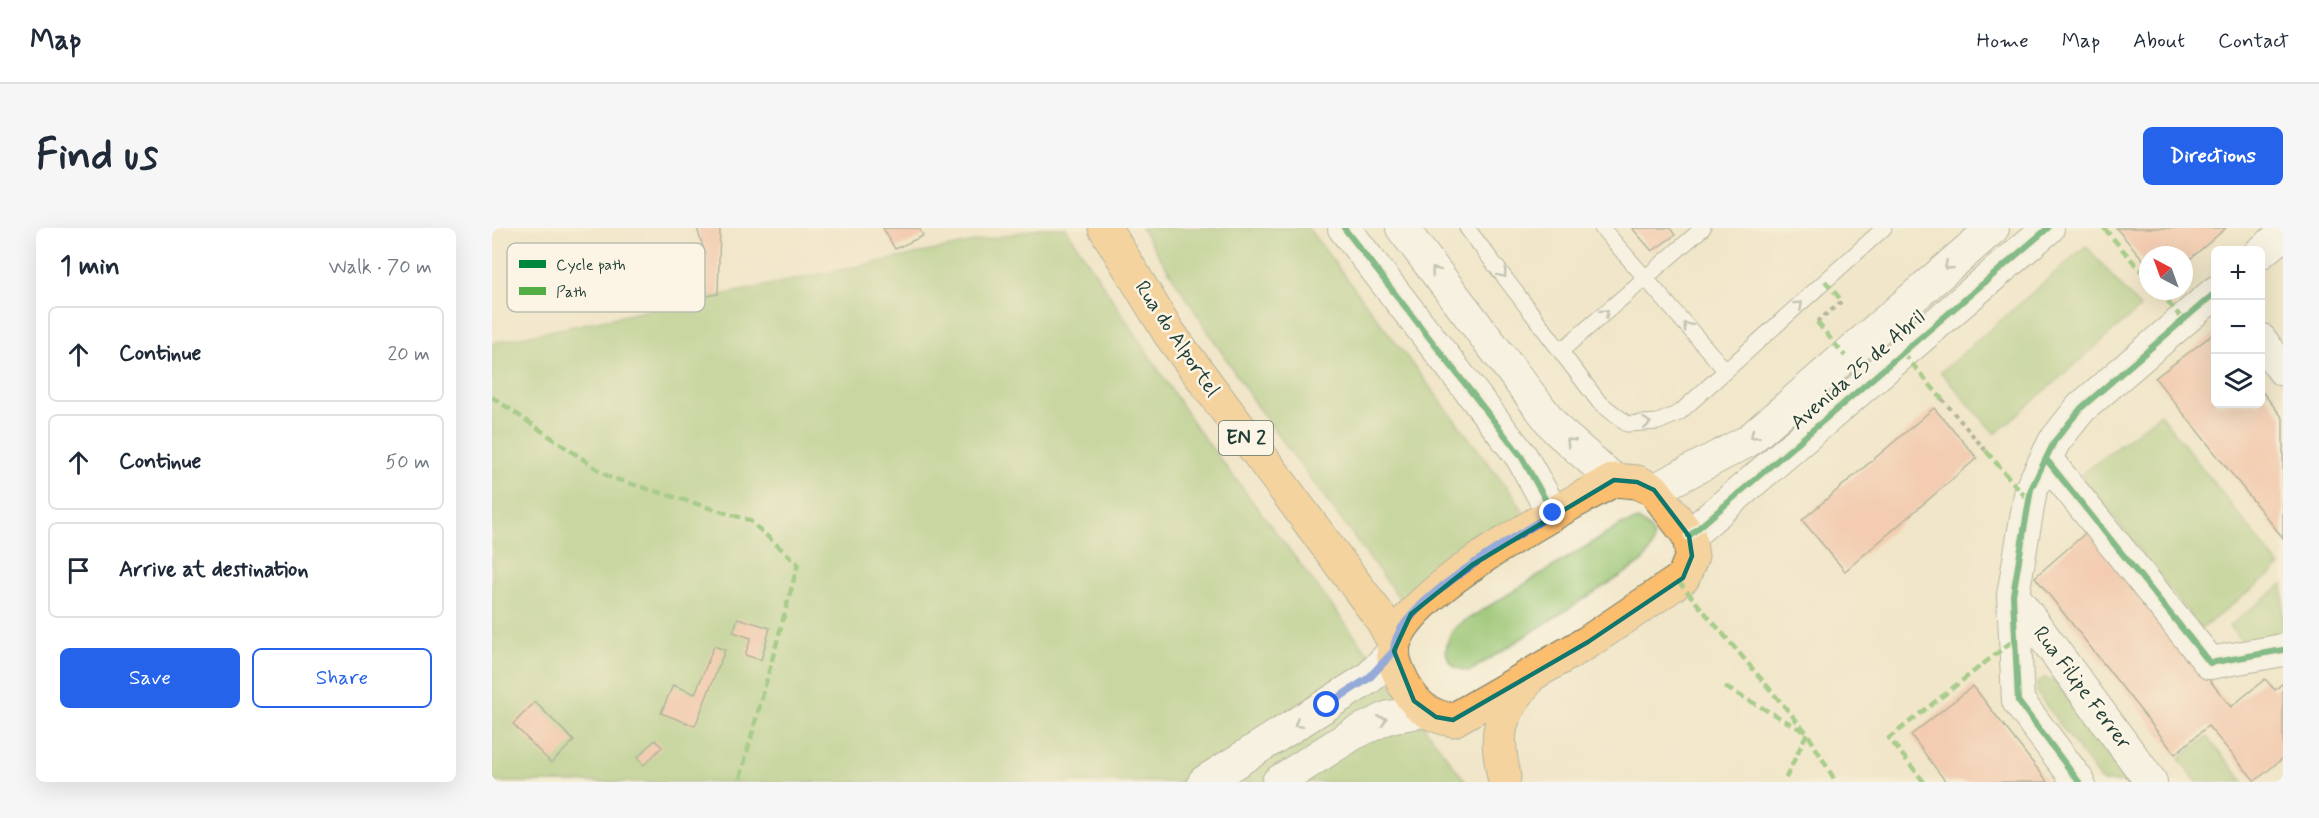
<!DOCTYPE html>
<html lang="en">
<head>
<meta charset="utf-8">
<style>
  :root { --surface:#fff; --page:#f6f6f7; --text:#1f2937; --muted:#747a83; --line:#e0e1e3; --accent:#2563eb }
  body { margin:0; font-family:Mynerve,sans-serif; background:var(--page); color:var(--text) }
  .controls { position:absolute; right:18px; top:18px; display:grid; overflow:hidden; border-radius:9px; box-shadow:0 6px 24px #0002 }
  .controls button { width:54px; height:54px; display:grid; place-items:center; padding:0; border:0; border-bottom:2px solid var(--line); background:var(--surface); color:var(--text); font:30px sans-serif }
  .compass { position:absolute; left:1647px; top:18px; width:54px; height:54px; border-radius:50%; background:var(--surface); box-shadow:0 6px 24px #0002; rotate:319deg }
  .stop { position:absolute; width:18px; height:18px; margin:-14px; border:4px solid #2563eb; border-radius:50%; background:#fff }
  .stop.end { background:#2563eb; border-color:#fff; box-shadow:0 2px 6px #0008 }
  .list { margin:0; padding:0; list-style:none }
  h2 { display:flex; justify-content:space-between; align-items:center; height:78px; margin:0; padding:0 24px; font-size:26px }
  h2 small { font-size:20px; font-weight:400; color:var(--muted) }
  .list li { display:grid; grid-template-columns:39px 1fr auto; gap:18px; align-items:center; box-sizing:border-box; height:96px; margin:0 12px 12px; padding:0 12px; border:2px solid var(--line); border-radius:9px }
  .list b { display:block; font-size:22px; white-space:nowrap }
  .list em { font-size:20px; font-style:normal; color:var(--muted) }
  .actions { display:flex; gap:12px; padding:18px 24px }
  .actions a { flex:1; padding:14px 0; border:2px solid var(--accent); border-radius:9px; text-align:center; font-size:21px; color:var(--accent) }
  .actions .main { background:var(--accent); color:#fff }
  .icon { flex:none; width:33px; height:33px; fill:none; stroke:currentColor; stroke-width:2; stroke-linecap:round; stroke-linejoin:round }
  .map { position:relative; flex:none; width:1791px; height:554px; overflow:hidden; border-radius:9px }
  header { display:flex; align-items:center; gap:36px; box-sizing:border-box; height:84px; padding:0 30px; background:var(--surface); border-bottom:2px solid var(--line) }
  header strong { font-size:28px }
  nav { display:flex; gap:33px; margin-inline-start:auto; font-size:21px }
  .intro { display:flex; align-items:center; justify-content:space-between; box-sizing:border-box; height:144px; padding:0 36px }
  h1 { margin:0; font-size:42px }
  .button { padding:15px 27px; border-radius:9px; background:var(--accent); color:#fff; font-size:21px; font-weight:700 }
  main { display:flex; gap:36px; padding:0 36px }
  aside { flex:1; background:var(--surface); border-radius:9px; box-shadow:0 6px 24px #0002 }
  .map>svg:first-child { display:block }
</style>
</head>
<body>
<header>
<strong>Map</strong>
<nav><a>Home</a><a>Map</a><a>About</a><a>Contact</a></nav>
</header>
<div class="intro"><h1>Find us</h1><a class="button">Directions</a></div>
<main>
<aside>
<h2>1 min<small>Walk · 70 m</small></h2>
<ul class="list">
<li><svg class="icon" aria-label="ahead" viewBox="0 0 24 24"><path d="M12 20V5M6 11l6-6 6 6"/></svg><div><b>Continue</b></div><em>20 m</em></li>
<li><svg class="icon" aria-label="ahead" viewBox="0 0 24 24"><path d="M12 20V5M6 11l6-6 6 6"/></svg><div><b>Continue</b></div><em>50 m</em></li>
<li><svg class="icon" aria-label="arrive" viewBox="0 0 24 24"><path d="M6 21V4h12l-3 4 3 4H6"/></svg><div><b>Arrive at destination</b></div></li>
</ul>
<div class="actions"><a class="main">Save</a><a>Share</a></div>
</aside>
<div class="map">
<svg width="1791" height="554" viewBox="0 0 1791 554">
  <rect width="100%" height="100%" fill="#fcf5e5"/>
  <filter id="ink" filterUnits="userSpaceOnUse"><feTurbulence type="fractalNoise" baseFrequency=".0167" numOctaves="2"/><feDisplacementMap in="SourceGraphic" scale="12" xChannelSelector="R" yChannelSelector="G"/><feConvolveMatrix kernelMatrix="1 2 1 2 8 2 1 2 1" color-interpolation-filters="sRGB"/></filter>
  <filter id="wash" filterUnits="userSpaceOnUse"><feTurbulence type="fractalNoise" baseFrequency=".008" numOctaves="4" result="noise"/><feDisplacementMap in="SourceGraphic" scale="24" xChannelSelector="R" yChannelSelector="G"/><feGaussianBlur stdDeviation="1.35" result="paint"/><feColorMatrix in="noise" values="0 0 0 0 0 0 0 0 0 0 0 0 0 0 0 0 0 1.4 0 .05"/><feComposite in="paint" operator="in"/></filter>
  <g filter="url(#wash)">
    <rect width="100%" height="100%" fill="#f1e6c9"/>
    <path fill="#98c472" stroke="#5c8053" stroke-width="1.5" d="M549 0H574L703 198 974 554H0V115Z
      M649 0H816L1026 274 1039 299 919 386 764 177Z
      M1594 18 1648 80 1503 206 1449 144Z
      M1668 186 1788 339 1709 401 1589 247Z
      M1146 292C1168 305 1165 317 1149 335L978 443C950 442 948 414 966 397L1129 297Z
      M1791 356V409L1754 418 1737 398Z
      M1551 450 1562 452 1637 554H1610L1545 465V455Z
      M1715 509 1752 554H1705L1687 531Z"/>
    <g id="blocks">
      <path fill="#f6ad94" d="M205 0H228L226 66 191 73 183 38 213 26Z
        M391 0H427L431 8 403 21Z
        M1140 0H1178L1183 7 1160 23Z
        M1624 0H1734L1692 36V27H1656V37Z
        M1724 104V176H1768V161L1791 190V310L1663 150Z
        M1442 180 1485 230 1353 343 1310 292Z
        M1597 302 1739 479 1773 451 1783 462 1791 455V530L1763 553 1716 498 1683 526 1543 349Z
        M246 390 278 400 269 432 253 427 259 410 241 404Z
        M222 418 233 422 203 498 169 485 181 457 203 466Z
        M1481 458 1537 530 1556 554H1454L1419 507Z
        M43 474 82 513 59 535 21 496Z
        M163 512 170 519 152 537 145 530Z"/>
    </g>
  </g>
  <g filter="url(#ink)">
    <use href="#blocks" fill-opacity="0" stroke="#687868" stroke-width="1.5"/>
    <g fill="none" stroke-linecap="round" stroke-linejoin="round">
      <defs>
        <path id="service" d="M975 0 1107 174 1135 196 1166 194 1187 185 1392 0
          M1110 0 1234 143
          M1069 123 1211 0"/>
        <path id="minor" d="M852 0 1029 228 1061 285
          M910 0 1065 202 1122 252
          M1768 25 1791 6
          M1768 111 1791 142
          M1554 231 1718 435 1791 422
          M1162 262 1256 213 1501 0
          M1197 308 1556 0
          M1521 367 1659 554
          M712 554 877 450 902 423
          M786 554 861 506 897 489 933 483
          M1587 554 1526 473 1521 367 1539 261 1562 214 1589 180 1724 64"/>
        <path id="primary" d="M613 0 677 105 890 392 902 414
          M1122 252 1145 254 1162 262 1197 308 1200 328 1191 350 1096 414 961 492C935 488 922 477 910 452 905 442 898 425 903 413 922 359 1070 280 1122 252Z
          M1012 549C1003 504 1005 491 1034 454"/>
      </defs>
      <use href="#service" stroke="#687868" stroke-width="17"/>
      <use href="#minor" stroke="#687868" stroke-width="34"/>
      <use href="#primary" stroke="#687868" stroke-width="35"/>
      <path stroke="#687868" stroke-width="4" stroke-dasharray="4.5 4.5" stroke-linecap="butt" d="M1325 94 1350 73
        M1450 171 1494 223"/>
      <use href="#service" stroke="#fff" stroke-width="15"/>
      <use href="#minor" stroke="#fff" stroke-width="32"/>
      <use href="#primary" stroke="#fbbd6e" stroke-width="33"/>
      <path stroke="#52ad45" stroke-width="4.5" stroke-dasharray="9 4.5" stroke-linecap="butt" d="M1612 0 1656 51
        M1333 53 1350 73
        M1667 63 1691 92
        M1325 94 1353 128
        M1411 125 1450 171
        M0 169 117 249 257 292 306 336 247 554
        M1494 223 1537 273
        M1186 353 1315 505 1344 554
        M1233 459 1315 505 1292 554
        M1432 554 1397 510 1523 411"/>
      <defs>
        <path id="cycleway" d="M852 0 1029 228 1061 285
          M1554 231 1718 435 1791 422
          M1197 308 1556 0
          M1587 554 1526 473 1521 367 1539 261 1562 214 1589 180 1724 64"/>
      </defs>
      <use href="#cycleway" stroke="#fcf5e5" stroke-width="10"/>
      <use href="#cycleway" stroke="#00873e" stroke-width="6"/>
    </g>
    <defs><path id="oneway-chevron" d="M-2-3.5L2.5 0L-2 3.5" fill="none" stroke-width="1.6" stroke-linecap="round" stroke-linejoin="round" transform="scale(1.5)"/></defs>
    <g stroke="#8f9e9a">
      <use href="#oneway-chevron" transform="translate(1456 38) rotate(139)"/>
      <use href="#oneway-chevron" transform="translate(943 43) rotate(-128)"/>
      <use href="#oneway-chevron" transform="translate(1011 46) rotate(52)"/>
      <use href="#oneway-chevron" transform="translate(1307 77) rotate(-42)"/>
      <use href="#oneway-chevron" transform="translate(1113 85) rotate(-41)"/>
      <use href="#oneway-chevron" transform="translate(1195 98) rotate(-131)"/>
      <use href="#oneway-chevron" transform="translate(1155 195) rotate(-4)"/>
      <use href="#oneway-chevron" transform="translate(1262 207) rotate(141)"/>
      <use href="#oneway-chevron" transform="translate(1078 214) rotate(-136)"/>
      <use href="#oneway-chevron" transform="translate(891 492) rotate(-23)"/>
      <use href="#oneway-chevron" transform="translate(806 496) rotate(148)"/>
    </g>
  </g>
  <g fill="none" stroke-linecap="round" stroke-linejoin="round" filter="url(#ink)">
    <path stroke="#2563eb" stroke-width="8" d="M835 477 877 450 902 423C901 377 1024 309 1061 285"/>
  </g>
  <path d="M0 0H1791V554H0ZM1122 252 1145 254 1162 262 1197 308 1200 328 1191 350 1096 414 961 492 944 489 922 473 902 423 919 386 980 337Z" fill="#f1e6c9" fill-opacity=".55" fill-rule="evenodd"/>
  <path fill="none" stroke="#0f766e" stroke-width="4.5" stroke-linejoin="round" d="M1122 252 1145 254 1162 262 1197 308 1200 328 1191 350 1096 414 961 492 944 489 922 473 902 423 919 386 980 337Z"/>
  <g text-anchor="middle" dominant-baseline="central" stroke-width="5" stroke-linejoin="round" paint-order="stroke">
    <rect fill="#fcf5e5" stroke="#617469" stroke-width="1.5" x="727" y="193" width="54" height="34" rx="4.5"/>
    <g font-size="20" font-weight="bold" fill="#1f3d34">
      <text x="754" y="210">EN 2</text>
    </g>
    <g font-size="21" fill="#1f3d34" stroke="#fcf5e5">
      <text transform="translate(685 111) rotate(56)">Rua do Alportel</text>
      <text transform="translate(1366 142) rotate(-41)">Avenida 25 de Abril</text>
      <text transform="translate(1590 460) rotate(53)">Rua Filipe Ferrer</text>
    </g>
  </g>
  <rect x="15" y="15" width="198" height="69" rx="9" fill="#fcf5e5" stroke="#babeb0" stroke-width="1.5"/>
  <rect x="27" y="32" width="27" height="8" fill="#00873e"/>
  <rect x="27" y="59" width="27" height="8" fill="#52ad45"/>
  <g font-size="16" fill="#1f3d34">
    <text x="64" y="42">Cycle path</text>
    <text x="64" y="69">Path</text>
  </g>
</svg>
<div class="controls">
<button>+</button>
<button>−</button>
<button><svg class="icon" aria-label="layers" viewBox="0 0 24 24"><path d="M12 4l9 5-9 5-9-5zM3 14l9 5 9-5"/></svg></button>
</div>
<svg class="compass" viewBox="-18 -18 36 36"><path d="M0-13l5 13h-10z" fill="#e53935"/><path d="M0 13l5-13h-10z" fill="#747a83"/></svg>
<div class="stop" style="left:835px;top:477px"></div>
<div class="stop end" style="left:1061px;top:285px"></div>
</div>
</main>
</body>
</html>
